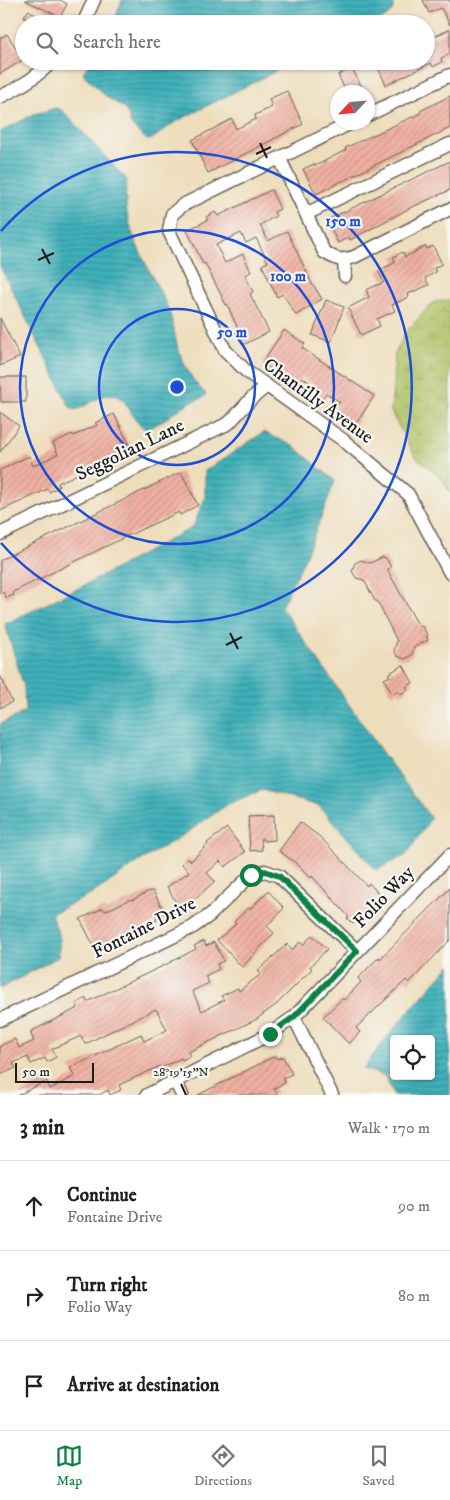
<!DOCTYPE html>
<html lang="en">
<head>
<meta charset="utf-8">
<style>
  :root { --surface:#fff; --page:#f6f6f6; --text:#202124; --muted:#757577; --line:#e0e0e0; --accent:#0b8043 }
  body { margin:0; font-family:"IM FELL DW Pica",serif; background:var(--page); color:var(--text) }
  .controls { position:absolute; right:15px; bottom:15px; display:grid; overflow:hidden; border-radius:5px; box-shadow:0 1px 4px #0004 }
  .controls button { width:45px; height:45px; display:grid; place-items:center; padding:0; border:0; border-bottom:1px solid var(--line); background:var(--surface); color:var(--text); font:25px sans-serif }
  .compass { position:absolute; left:330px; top:85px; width:45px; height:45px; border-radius:50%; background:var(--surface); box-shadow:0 1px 4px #0004; rotate:244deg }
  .scale { position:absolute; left:15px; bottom:12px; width:79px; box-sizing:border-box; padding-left:5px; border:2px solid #1c1c1c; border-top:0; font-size:14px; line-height:18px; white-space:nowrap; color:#1c1c1c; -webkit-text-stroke:4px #f6f6f2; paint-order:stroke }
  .stop { position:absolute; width:15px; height:15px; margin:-11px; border:4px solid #0b8043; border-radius:50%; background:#fff }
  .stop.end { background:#0b8043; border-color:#fff; box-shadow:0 1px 5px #0008 }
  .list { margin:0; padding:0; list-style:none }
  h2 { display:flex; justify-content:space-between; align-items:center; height:65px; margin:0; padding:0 20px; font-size:21px }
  h2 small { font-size:16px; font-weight:400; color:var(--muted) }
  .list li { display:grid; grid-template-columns:32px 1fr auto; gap:15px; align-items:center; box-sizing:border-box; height:90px; padding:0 20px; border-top:1px solid var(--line) }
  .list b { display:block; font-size:19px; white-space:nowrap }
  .list p { margin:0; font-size:16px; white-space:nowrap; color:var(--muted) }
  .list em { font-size:16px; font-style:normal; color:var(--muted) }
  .icon { flex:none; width:28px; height:28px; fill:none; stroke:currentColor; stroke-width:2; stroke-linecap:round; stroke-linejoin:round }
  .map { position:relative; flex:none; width:450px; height:1095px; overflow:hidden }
  .search { position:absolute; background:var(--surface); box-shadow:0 1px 4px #0004; left:15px; right:15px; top:15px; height:55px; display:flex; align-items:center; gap:12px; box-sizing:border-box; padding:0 18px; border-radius:28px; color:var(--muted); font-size:19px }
  .sheet { height:335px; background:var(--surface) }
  nav { display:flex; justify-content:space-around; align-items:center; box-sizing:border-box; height:70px; border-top:1px solid var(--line); background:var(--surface); font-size:14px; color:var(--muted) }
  nav a { display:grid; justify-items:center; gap:2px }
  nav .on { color:var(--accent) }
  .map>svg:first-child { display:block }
</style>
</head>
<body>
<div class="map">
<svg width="450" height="1095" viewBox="0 0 450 1095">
  <defs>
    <pattern id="wetland-marsh" width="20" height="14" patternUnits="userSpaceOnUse" patternTransform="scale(1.25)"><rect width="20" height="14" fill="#afc165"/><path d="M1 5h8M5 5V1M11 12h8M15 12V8" fill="none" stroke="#96a557"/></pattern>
    <pattern id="water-rules" width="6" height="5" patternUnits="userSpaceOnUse" patternTransform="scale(1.25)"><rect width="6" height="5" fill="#3fb0b9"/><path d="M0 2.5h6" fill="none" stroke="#348e96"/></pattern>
    <pattern id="building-hatch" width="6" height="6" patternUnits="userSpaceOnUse" patternTransform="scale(1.25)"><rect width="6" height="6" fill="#efb0a1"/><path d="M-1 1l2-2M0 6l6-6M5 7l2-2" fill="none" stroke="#cc978a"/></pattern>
  </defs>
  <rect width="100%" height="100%" fill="#f6f6f2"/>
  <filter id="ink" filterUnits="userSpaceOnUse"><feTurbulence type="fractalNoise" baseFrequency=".02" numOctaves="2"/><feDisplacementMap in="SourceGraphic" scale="10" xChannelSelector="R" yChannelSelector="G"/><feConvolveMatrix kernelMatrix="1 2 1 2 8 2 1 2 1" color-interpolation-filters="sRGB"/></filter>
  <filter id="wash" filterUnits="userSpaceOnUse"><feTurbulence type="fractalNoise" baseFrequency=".0096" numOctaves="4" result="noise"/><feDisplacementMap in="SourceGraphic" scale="20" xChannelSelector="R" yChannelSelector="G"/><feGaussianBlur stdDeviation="1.12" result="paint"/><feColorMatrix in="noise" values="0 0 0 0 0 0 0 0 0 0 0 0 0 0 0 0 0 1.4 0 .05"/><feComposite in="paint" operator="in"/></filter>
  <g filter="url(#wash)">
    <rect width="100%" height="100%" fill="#edb"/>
    <path fill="url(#wetland-marsh)" stroke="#666e40" d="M450 300V493L442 479 415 456 391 412 395 354 405 333 434 302Z"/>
    <path fill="url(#water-rules)" stroke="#2e666a" fill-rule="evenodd" d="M122 0H392C399 14 381 19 371 24H113Z
      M92 61H296L175 122 152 139 147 140 131 125 128 114 123 107 108 98 84 75V71Z
      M56 108 63 111 127 180C118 228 152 269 169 311 173 321 174 333 177 344 182 362 192 382 206 394 201 401 195 399 189 403 173 412 162 424 145 429 141 425 137 422 134 417 126 405 121 389 103 396 93 400 85 407 75 410L70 407 0 266V132L34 114Z
      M264 432 295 447 335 481 305 558 281 607 384 755 431 818 406 855 376 870 319 806 262 790 228 804 185 834 140 861 92 894 51 914 60 938 58 957 0 989V724L25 712 24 687 5 624 85 585 193 527 205 498V471Z
      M450 965V1095H394L385 1076 363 1069 394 1028ZM394 1039H431V1076H394Z"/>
    <g id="blocks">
      <path fill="url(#building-hatch)" d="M25 0H60L67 4 60 17Z
        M423 0H450V25L441 8 429 13Z
        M29 10 45 24H24L27 19 24 16Z
        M450 29V54L441 58 442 62 433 67 431 63 386 85 375 61H426V41Z
        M7 34 23 60 0 74V38Z
        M352 68 364 92H346L338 75Z
        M287 91 303 124 208 173 192 140 232 119 236 129 256 119 255 115 272 107 269 99Z
        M450 96V128L316 194 303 169 314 164 315 166 346 150 345 148 421 113 420 111Z
        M450 161V190L410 208 350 240 349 237 338 243 327 220Z
        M271 190 280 209 274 212 276 216 260 225 268 241 287 231 313 286H314L322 299 296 315 283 294 277 297 262 265 268 262 256 238 246 243 241 233 216 245 225 263 243 254 251 272 245 275 253 292 250 294 269 332 243 345 239 337 241 336 227 304 226 305 205 263 203 264 187 230 208 220 206 217 215 212 218 216Z
        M426 246 427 249 433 246 442 264 434 268 436 272 425 278 429 285 408 294 409 297 392 305 395 311 377 319 380 326 361 335 348 308 369 297 366 290 384 282 378 271 396 262 393 257 403 252 405 257Z
        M326 300 344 307 331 342 312 335Z
        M0 318 20 357 0 366Z
        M284 330 305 344 302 348 374 396 355 425 334 411 340 402 326 393 320 402 310 395 315 386 302 377 296 386 262 363Z
        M0 377H26V402H1Z
        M0 412 19 426 0 452Z
        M114 414 131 448 101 463 103 467 93 471 91 468 58 483 59 487 49 492 48 489 0 511V470L29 456 33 466 58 454 53 443 72 434 73 436 97 425 95 423Z
        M181 472 198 505 180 515 179 512 127 536 13 592 14 595 6 598 3 592 0 593V560Z
        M383 557 386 558 391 567 388 569V571L418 625H419L421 627 422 626 428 636 426 637 428 640 414 647 412 655 405 659 397 656 394 650 397 641 377 601H375L364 580 356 578 352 571 355 563 361 560 370 563Z
        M403 665 413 683 406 687 408 690 400 694 398 691 392 694 384 679 390 676 388 674Z
        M0 675 12 702 0 708Z
        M274 815 275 840 265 841 261 838 262 850 250 851 248 816Z
        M300 822 320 837 367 886 369 883 381 896 353 924 347 918 349 917 312 876 311 878 296 863 279 851Z
        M227 828 245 852 225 867 220 861 207 873 215 881 196 898 190 902 192 906 182 912 167 887 189 872 182 864 188 858 191 861 208 844 207 843Z
        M450 888V940L409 983 406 980 356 1028 360 1032 349 1044 323 1017 342 999 344 1000 361 982 358 978 379 957 380 959Z
        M150 891H153L165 913 156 917 157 920 144 928 122 938 121 937 96 950 80 919 103 908 105 911 131 899 132 900Z
        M268 891 284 908 267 926 274 933 242 967 217 940 236 924 234 922 248 908 250 909Z
        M312 935 327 949 310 967 312 969 278 1003 257 1019 188 1052 190 1056 182 1060 181 1058 161 1068 160 1066 119 1085 121 1090 110 1095 108 1090 99 1095H18L47 1081 50 1089 75 1076 70 1068 141 1034 144 1041 167 1030 156 1009 85 1044 81 1036 52 1049 56 1057 47 1062 45 1058 31 1064 28 1057 13 1063 16 1068 0 1075V1046L15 1039 19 1048 34 1041 30 1032 78 1008 76 1004 86 998 87 1002 167 964 196 949 194 946 204 941 206 946 214 942 224 961 217 964 219 969 205 976 209 983 192 991 202 1011 224 1000 221 996 238 988 239 991 261 974 258 971 287 944 292 950 300 942 303 945Z
        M275 1056 277 1059 283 1057 292 1074 283 1078 285 1083 274 1088 278 1095H198Z"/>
    </g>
  </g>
  <g filter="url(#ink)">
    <use href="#blocks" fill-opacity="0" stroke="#666054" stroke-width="1"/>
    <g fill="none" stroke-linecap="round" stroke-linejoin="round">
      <defs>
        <path id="minor" d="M83 24 94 0
          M0 97C19 88 38 76 53 61
          M368 115 450 75
          M353 122 183 205 172 214 169 231 225 350 246 371 343 440 408 494 450 573
          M280 159 324 252C337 260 340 261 354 257L450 209
          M306 214 450 144
          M344 260 345 276
          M0 534 229 423 252 398 267 386
          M294 1017 332 1095
          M0 1020 193 927 210 915 251 875 265 871 279 876 357 951
          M175 1081 182 1095
          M147 1095 270 1034 294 1017 450 855"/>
      </defs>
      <use href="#minor" stroke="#666054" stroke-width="15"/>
      <use href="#minor" stroke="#fff" stroke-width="12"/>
    </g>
  </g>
  <g fill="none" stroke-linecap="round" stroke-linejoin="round" filter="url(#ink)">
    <path stroke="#0b8043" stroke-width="6" d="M251 875 265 871 279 876 357 951 294 1017 270 1034"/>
  </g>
  <path fill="none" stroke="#1c1c1c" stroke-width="2" d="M260 143 267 158M256 154 271 147M42 249 50 264M38 260 54 253M230 633 238 649M226 645 242 637M181 1084 186 1095"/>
  <g fill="none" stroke="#1d4ed8" stroke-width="2.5">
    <circle cx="177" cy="387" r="78"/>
    <circle cx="177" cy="387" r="157"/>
    <path d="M1 231A235 235 0 1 1 1 543"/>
  </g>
  <g text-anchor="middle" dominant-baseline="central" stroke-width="4.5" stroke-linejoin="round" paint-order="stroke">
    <g font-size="19" fill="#1c1c1c" stroke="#f6f6f2">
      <text transform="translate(318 401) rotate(36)">Chantilly Avenue</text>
      <text transform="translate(130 450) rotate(-26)">Seggolian Lane</text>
      <text transform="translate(384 897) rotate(-46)">Folio Way</text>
      <text transform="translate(144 928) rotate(-27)">Fontaine Drive</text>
    </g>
  </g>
  <g font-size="12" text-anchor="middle" fill="#1c1c1c" stroke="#f6f6f2" stroke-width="4.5" stroke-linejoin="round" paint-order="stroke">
    <text x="181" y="1076">28°19'15"N</text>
  </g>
  <circle cx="177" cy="387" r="8" fill="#1d4ed8" stroke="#f6f6f2" stroke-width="2.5"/>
  <g font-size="15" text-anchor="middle" font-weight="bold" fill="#1d4ed8" stroke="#f6f6f2" stroke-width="4.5" stroke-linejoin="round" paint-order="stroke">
    <text x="343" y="226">150 m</text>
    <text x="288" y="281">100 m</text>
    <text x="232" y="337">50 m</text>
  </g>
</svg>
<div class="controls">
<button><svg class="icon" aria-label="locate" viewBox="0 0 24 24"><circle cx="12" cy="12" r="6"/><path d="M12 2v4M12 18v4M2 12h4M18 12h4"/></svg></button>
</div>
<svg class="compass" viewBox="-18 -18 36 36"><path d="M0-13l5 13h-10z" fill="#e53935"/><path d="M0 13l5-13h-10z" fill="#757577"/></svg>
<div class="scale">50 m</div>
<div class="stop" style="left:251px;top:875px"></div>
<div class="stop end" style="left:270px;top:1034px"></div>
<div class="search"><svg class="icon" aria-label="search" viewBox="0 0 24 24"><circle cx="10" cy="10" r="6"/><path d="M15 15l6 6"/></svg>Search here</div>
</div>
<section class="sheet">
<h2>3 min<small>Walk · 170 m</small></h2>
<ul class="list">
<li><svg class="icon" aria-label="ahead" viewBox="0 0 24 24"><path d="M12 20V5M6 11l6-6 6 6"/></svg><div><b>Continue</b><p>Fontaine Drive</p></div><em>90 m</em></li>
<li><svg class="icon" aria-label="right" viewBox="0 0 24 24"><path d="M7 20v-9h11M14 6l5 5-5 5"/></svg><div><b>Turn right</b><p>Folio Way</p></div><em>80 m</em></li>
<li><svg class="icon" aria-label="arrive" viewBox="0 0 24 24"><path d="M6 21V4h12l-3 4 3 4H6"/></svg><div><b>Arrive at destination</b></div></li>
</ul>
</section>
<nav>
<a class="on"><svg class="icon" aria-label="map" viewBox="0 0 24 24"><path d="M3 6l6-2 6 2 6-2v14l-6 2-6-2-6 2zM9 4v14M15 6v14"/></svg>Map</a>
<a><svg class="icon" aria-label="directions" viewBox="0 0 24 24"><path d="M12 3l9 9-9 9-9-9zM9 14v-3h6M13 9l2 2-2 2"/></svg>Directions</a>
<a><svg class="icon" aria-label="saved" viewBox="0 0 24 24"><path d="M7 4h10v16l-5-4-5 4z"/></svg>Saved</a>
</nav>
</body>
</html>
